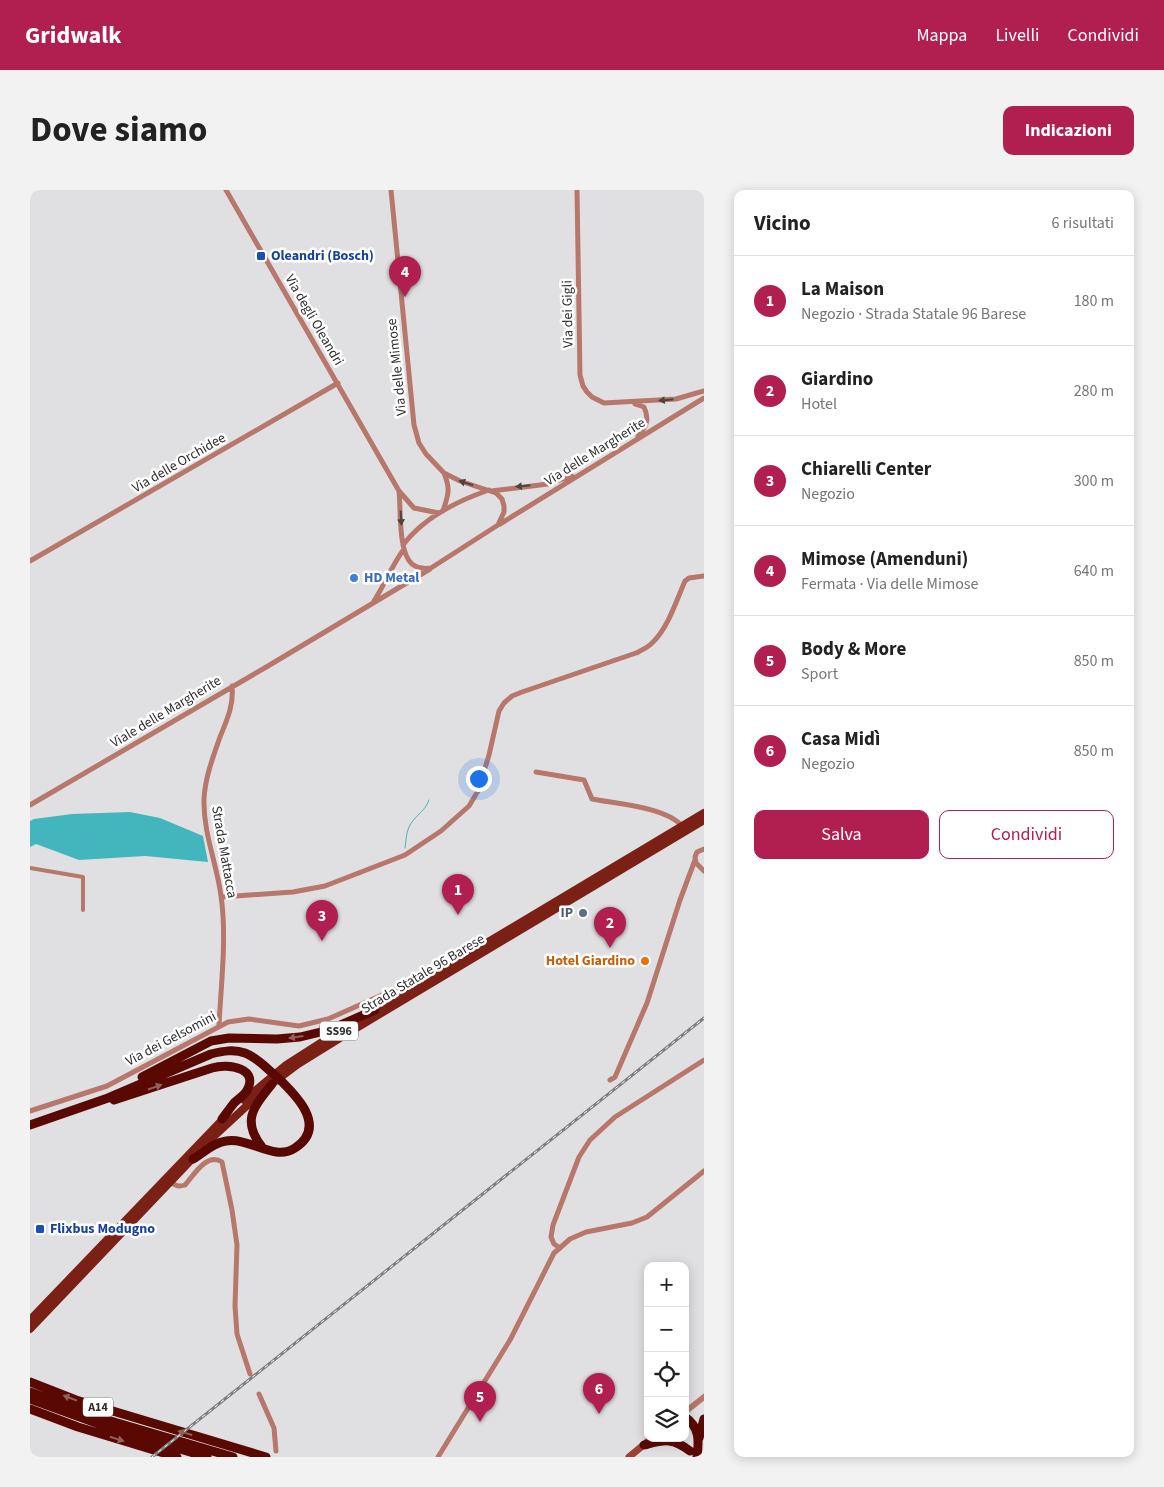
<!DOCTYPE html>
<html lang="it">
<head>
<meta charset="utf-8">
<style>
  :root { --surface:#fff; --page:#f2f2f2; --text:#222; --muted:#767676; --line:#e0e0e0; --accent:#b01f4f }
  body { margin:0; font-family:"Source Sans 3",sans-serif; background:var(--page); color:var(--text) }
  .controls { position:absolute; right:15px; bottom:15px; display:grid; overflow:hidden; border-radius:10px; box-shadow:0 2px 12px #0003 }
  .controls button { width:45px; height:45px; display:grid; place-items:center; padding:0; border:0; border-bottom:1px solid var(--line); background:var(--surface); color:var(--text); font:25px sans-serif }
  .you { position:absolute; left:448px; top:588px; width:18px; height:18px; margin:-12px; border:4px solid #fff; border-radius:50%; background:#1a73e8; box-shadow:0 0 0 8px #1a73e833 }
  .badge { display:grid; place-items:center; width:32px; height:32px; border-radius:50%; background:var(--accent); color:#fff; font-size:16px; font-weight:700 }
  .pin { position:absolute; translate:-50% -41px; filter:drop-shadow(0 1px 2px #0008) }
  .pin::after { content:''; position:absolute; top:26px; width:18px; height:15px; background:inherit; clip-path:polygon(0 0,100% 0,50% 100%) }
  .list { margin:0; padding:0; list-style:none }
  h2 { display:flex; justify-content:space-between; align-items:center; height:65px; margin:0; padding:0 20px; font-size:21px }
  h2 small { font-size:16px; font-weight:400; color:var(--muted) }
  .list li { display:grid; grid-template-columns:32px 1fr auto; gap:15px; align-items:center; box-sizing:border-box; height:90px; padding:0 20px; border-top:1px solid var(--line) }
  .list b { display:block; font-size:19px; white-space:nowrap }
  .list p { margin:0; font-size:16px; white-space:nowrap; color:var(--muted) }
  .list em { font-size:16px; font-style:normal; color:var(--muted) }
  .actions { display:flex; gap:10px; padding:15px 20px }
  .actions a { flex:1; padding:11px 0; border:1px solid var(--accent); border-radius:10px; text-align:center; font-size:18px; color:var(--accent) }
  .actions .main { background:var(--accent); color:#fff }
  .icon { flex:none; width:28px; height:28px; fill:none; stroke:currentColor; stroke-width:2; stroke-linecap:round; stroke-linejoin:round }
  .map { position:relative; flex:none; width:674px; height:1267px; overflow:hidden; border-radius:10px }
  header { display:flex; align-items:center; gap:30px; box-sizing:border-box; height:70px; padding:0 25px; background:var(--accent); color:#fff }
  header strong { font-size:24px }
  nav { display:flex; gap:28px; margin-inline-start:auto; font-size:18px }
  .intro { display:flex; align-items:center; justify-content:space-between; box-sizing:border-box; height:120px; padding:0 30px }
  h1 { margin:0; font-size:35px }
  .button { padding:12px 22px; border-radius:10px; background:var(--accent); color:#fff; font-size:18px; font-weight:700 }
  main { display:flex; gap:30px; padding:0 30px }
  aside { flex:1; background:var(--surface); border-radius:10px; box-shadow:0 2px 12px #0003 }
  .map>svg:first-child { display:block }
</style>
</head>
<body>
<header>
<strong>Gridwalk</strong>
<nav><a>Mappa</a><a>Livelli</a><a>Condividi</a></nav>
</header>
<div class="intro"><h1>Dove siamo</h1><a class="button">Indicazioni</a></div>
<main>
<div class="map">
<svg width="674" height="1267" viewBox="0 0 674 1267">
  <rect width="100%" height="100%" fill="#e0e0e2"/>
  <path fill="#43b6bd" d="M100 622 130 628 173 646 178 672 115 666 49 670 6 654 0 657V631L4 629 42 624Z"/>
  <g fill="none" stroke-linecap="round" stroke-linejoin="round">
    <path stroke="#43b6bd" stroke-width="1" d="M375 658C376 652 376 643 379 637 384 626 395 622 399 610"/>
    <path stroke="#b7776b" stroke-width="4" d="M0 678 53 687V720"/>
    <path stroke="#b7776b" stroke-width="5" d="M196 0 369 301 384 318 409 323
      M361 0 384 235 389 253 396 264 414 283 430 291 466 303 472 309 474 316V322L468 335 401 378C394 379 387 378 382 374 368 362 371 319 369 301
      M547 0 550 185 553 196 557 202 562 207 574 213 646 209 674 201
      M605 214 614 217C620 230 616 237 608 246
      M461 301 518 294 542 286
      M413 321C418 305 421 300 414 283
      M470 334 674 208
      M373 355C394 327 427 311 459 300
      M0 371 308 193
      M344 411C355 394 362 375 374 359
      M506 582 554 590 562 609C587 614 636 617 652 636
      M0 615 238 476 400 379
      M674 659 667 662 665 667 666 673 674 681
      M192 707 263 702 295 696 375 665 411 641 439 616 448 601 459 565 469 521 474 513 482 506 492 502 606 463C612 460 619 457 623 452 638 438 647 409 655 391L659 388 674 386
      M189 835C191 795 197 746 191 706 187 674 173 643 174 609 175 588 183 567 190 547 197 530 204 515 202 496
      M580 890 585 887 617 813 650 710 665 670
      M0 921 77 896 198 832 219 829 269 836 298 829 370 797 376 796 378 800
      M140 992C146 996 149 997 155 995 164 985 177 962 192 972L202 1020 207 1055 205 1116 207 1144 220 1184
      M530 1058 524 1054 521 1047 523 1035 549 967 560 950 585 927 674 870
      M229 1204 244 1238 246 1261
      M408 1267 480 1150 524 1063 540 1049 556 1042 602 1033 617 1027 674 981"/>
    <path stroke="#b7776b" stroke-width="6" d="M655 1222 674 1207"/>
    <path stroke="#9c4031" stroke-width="7" d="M599 1267 622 1248"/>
    <path stroke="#7b2014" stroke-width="8" d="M341 822 674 623
      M244 892 268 874 318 843 674 630
      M214 910 256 875 320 834
      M0 1130 196 926
      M0 1139 183 947 235 899"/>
    <path stroke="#590902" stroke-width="9" d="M112 887 181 851 199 848 247 849 270 847 299 840 345 820
      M84 910 182 878C198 873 231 878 216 902 213 906 208 909 204 913 200 918 196 924 192 929
      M0 935 78 908 181 864C193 861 204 859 215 863 228 868 236 878 246 886 264 903 299 936 265 958 244 972 220 947 196 951 182 953 174 963 163 969
      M232 957C211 930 224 917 242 894
      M0 1192 46 1210 236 1267
      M0 1202 74 1229 203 1267
      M0 1209 80 1238 177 1267
      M0 1219 48 1237 147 1267
      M655 1227C670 1237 669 1251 667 1267
      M669 1248 674 1229
      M614 1255C634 1250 642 1247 660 1261"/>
    <defs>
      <path id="rail" d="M122 1267 674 828"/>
    </defs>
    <use href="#rail" stroke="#7d7d7e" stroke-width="3"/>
    <use href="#rail" stroke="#fff" stroke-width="1" stroke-dasharray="4" stroke-linecap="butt"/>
  </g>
  <defs><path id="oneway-solid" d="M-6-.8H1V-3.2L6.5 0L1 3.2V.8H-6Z" transform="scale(1.25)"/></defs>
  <g fill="#51413f">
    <use href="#oneway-solid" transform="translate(636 210) rotate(174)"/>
    <use href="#oneway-solid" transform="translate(436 293) rotate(-163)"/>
    <use href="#oneway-solid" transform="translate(493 296) rotate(174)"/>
    <use href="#oneway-solid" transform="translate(371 328) rotate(87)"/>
  </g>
  <g fill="#935f5b">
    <use href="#oneway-solid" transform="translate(266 847) rotate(172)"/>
    <use href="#oneway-solid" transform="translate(125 897) rotate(-19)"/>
    <use href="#oneway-solid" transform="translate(40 1208) rotate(-159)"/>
    <use href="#oneway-solid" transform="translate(155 1243) rotate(-164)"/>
    <use href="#oneway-solid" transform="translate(87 1249) rotate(17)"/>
  </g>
  <g fill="#1a4fb4" stroke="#fff" stroke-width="2">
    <rect x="226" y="61" width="10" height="10" rx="2.5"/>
    <rect x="5" y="1034" width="10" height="10" rx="2.5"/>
  </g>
  <circle fill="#3f7fe0" stroke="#fff" stroke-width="2" cx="324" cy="388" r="5"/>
  <circle fill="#5c6f8a" stroke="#fff" stroke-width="2" cx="553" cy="723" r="5"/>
  <circle fill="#e8710a" stroke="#fff" stroke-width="2" cx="615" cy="771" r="5"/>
  <g text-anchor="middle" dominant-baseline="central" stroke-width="5" stroke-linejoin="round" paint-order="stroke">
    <g fill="#fff" stroke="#6d6d6e" stroke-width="1">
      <rect x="290" y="831.5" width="38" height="19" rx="4"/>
      <rect x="53" y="1207.5" width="30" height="19" rx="4"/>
    </g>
    <g font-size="12" font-weight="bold" fill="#2f2f30">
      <text x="309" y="841">SS96</text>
      <text x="68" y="1217">A14</text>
    </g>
    <g font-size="14" font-weight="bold" fill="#164399" stroke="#fff" text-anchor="start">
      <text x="241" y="66">Oleandri (Bosch)</text>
      <text x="20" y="1039">Flixbus Modugno</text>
    </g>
    <g font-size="14" fill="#2f2f30" stroke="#fff">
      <text transform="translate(538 124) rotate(-91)">Via dei Gigli</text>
      <text transform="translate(284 130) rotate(60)">Via degli Oleandri</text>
      <text transform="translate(367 177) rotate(-96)">Via delle Mimose</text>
      <text transform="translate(565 262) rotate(-32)">Via delle Margherite</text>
      <text transform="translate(149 273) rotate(-30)">Via delle Orchidee</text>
      <text transform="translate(136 522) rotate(-31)">Viale delle Margherite</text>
      <text transform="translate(194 662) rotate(80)">Strada Mattacca</text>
      <text transform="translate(393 784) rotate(-31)">Strada Statale 96 Barese</text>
      <text transform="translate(141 849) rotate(-28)">Via dei Gelsomini</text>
    </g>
    <g font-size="14" font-weight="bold" fill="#366cbe" stroke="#fff" text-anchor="start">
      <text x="334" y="388">HD Metal</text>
    </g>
    <g font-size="14" font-weight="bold" fill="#4e5e75" stroke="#fff" text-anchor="end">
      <text x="543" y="723">IP</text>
    </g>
    <g font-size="14" font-weight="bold" fill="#c56008" stroke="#fff" text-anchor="end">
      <text x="605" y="771">Hotel Giardino</text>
    </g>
  </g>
</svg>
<div class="controls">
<button>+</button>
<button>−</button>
<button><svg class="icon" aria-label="locate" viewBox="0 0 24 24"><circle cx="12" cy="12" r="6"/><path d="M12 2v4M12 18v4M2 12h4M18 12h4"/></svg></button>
<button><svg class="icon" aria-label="layers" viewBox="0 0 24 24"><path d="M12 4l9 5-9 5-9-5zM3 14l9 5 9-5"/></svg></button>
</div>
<div class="you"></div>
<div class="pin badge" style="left:428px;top:725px">1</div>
<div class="pin badge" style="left:580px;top:758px">2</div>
<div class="pin badge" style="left:292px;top:751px">3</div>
<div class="pin badge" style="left:375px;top:107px">4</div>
<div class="pin badge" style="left:450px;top:1232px">5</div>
<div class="pin badge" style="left:569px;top:1224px">6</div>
</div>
<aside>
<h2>Vicino<small>6 risultati</small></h2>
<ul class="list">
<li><span class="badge">1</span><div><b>La Maison</b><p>Negozio · Strada Statale 96 Barese</p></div><em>180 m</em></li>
<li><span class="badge">2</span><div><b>Giardino</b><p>Hotel</p></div><em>280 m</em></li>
<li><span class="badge">3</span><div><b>Chiarelli Center</b><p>Negozio</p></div><em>300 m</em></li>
<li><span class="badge">4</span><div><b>Mimose (Amenduni)</b><p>Fermata · Via delle Mimose</p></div><em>640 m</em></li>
<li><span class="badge">5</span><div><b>Body &amp; More</b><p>Sport</p></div><em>850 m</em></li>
<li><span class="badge">6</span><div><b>Casa Midì</b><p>Negozio</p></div><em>850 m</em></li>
</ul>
<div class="actions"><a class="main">Salva</a><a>Condividi</a></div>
</aside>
</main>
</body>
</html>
